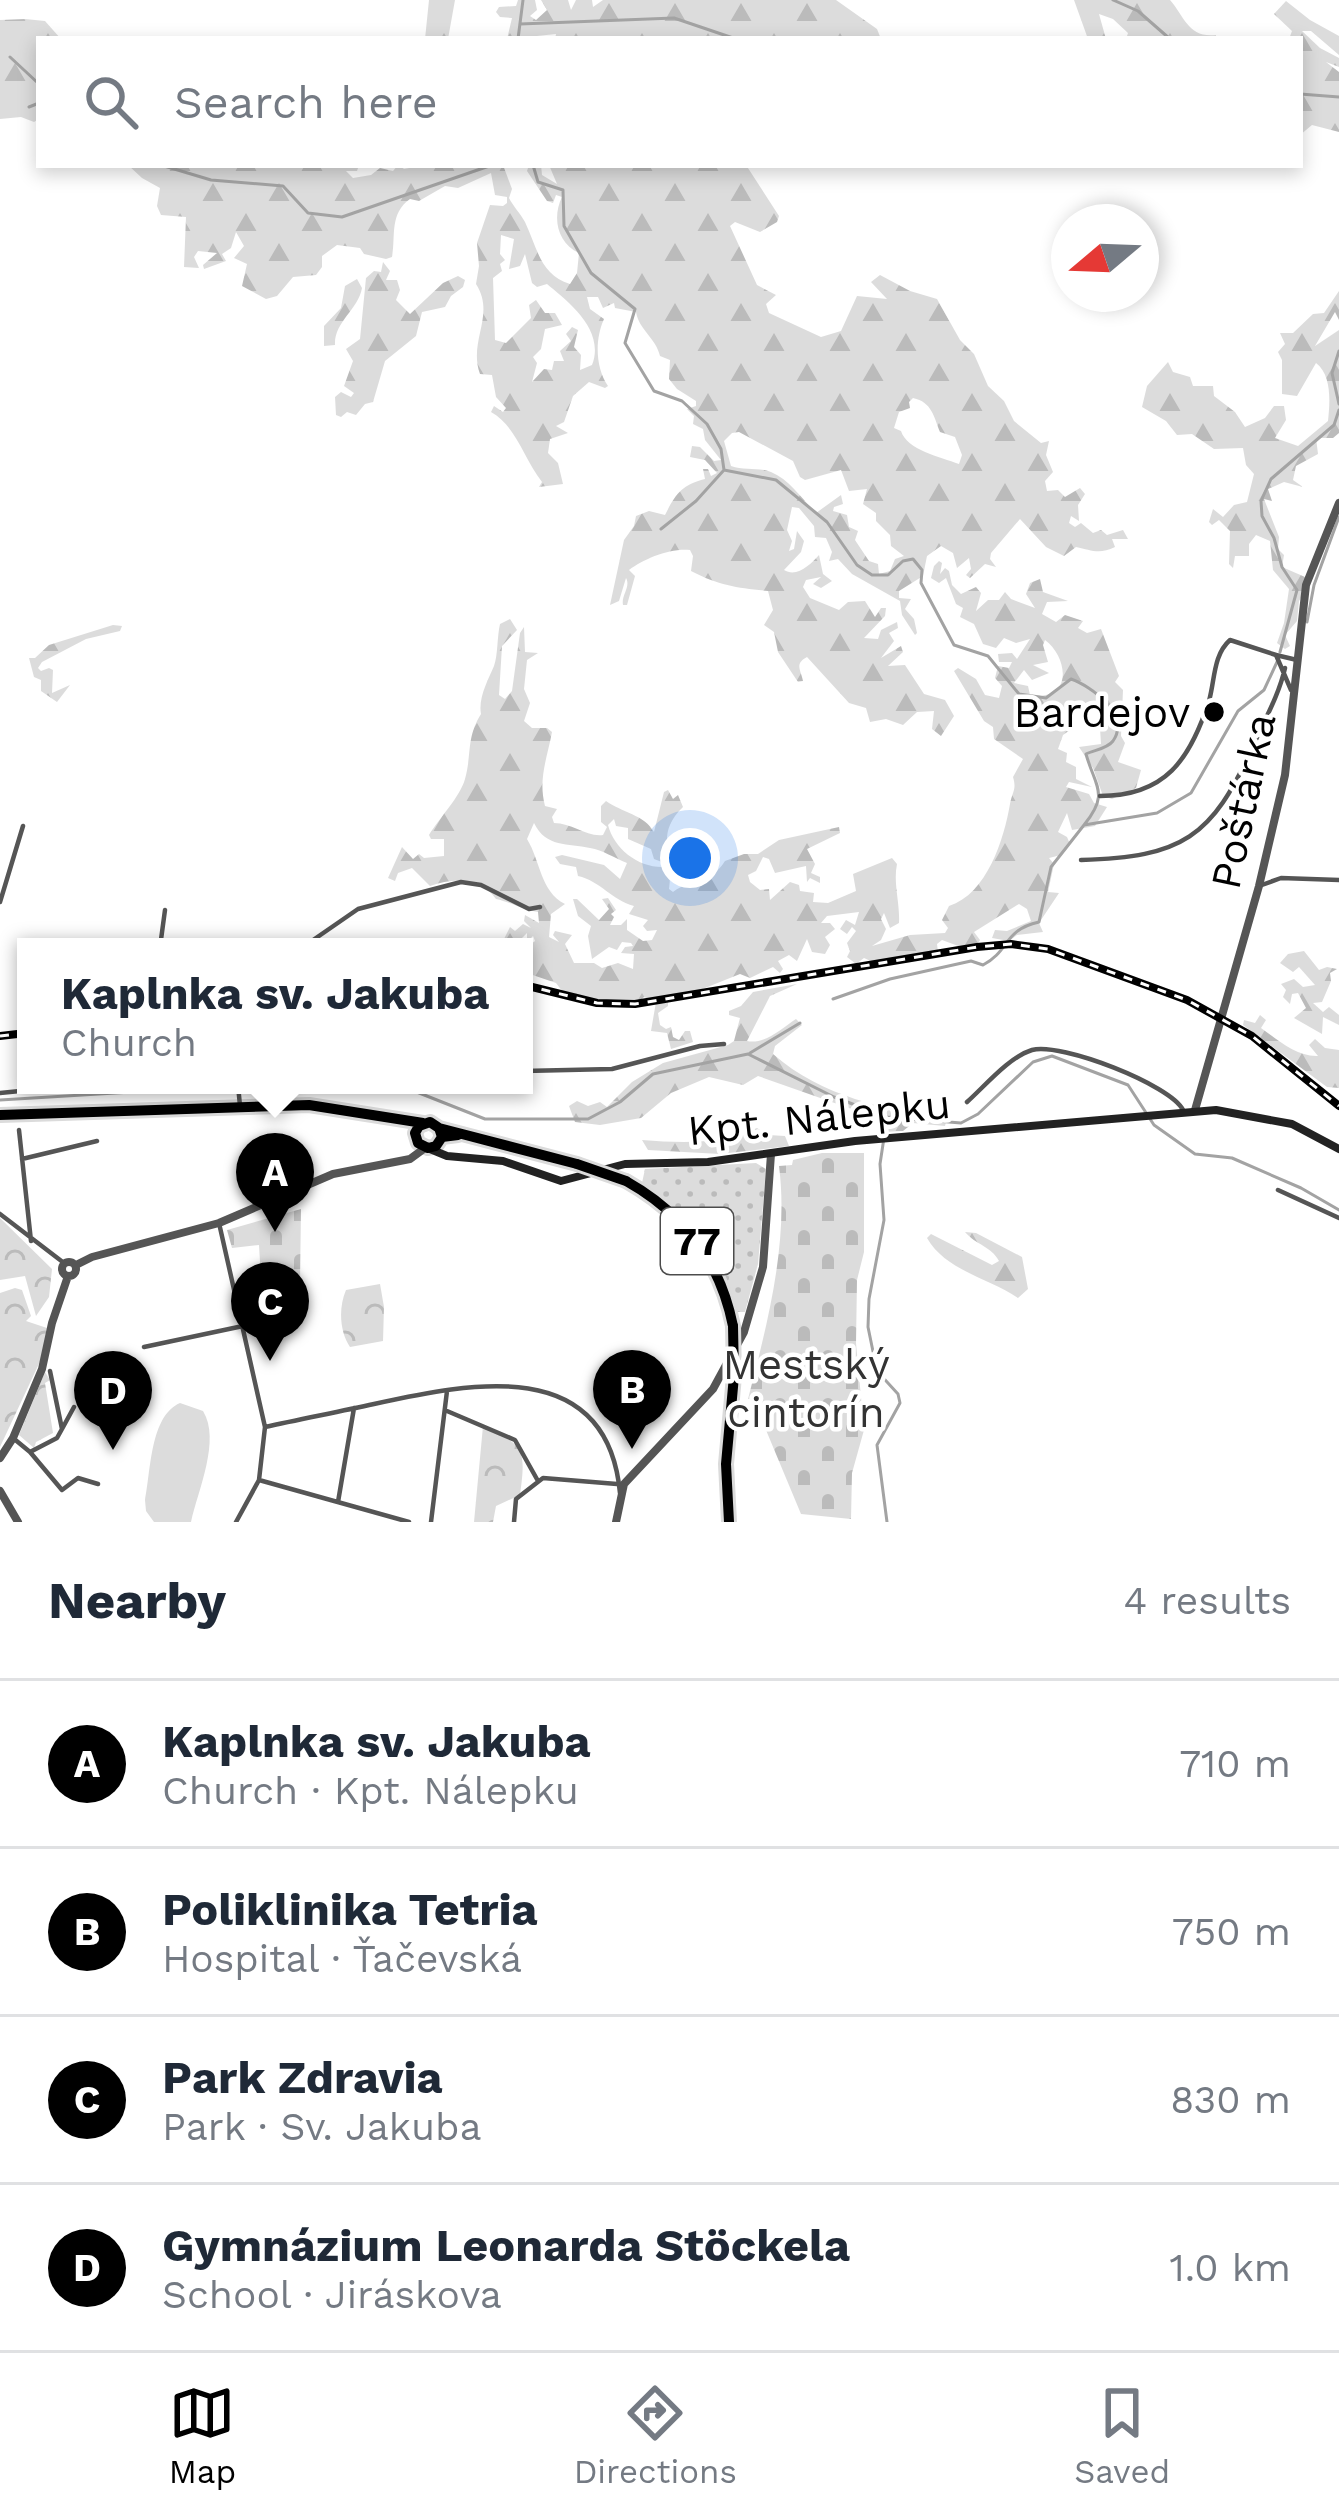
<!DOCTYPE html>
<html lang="en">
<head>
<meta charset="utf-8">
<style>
  :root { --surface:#fff; --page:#f6f6f7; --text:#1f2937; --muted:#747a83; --line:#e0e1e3; --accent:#000 }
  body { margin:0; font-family:"Work Sans",sans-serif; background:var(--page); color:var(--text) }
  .compass { position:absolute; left:1051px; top:204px; width:108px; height:108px; border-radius:50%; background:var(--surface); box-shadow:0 6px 18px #0003; rotate:251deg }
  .you { position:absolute; left:690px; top:858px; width:42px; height:42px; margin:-30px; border:9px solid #fff; border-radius:50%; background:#1a73e8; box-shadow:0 0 0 18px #1a73e833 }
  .badge { display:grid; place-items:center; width:78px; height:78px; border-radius:50%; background:var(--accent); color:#fff; font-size:39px; font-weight:700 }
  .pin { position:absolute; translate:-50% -99px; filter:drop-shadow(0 3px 6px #0008) }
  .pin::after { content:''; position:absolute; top:63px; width:42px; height:36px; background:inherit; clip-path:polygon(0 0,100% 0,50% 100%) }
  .popup { position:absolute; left:17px; top:938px; width:516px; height:156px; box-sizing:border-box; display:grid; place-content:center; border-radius:0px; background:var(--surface); filter:drop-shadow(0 3px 9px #0005); font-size:39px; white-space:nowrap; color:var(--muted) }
  .popup b { font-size:45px; color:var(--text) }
  .popup::after { content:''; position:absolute; left:50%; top:100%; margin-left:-24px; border:24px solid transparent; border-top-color:var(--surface) }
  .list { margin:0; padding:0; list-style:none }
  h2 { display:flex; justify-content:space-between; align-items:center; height:156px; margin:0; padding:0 48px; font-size:51px }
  h2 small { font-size:39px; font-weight:400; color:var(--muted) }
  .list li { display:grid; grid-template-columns:78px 1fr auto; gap:36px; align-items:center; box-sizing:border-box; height:168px; padding:0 48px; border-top:3px solid var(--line) }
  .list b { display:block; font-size:45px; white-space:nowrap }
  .list p { margin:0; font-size:39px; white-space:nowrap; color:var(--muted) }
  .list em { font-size:39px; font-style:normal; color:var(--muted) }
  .icon { flex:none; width:66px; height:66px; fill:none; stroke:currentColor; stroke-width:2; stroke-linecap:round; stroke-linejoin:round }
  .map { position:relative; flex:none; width:1339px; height:1522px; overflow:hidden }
  .search { position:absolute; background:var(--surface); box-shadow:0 6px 18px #0003; left:36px; right:36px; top:36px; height:132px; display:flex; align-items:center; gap:30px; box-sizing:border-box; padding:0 42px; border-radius:0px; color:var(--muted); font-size:45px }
  .sheet { height:828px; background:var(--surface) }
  nav { display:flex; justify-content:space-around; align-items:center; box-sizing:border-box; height:168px; border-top:3px solid var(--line); background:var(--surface); font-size:33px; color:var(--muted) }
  nav a { display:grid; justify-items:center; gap:6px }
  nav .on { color:var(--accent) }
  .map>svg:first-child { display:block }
</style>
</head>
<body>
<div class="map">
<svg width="1339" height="1522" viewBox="0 0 1339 1522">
  <defs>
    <pattern id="grass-dots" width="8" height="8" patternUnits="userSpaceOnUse" patternTransform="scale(3)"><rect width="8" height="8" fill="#dcdcdc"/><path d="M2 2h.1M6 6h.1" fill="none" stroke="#bbb" stroke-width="1.8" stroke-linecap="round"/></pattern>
    <pattern id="forest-firs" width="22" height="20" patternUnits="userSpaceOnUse" patternTransform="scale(3)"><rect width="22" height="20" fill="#dcdcdc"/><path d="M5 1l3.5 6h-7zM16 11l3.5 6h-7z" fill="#bbb"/></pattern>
    <pattern id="cemetery-stones" width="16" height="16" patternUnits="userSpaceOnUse" patternTransform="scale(3)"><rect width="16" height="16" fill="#dcdcdc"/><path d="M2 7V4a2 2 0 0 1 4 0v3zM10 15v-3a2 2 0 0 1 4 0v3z" fill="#bbb"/></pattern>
    <pattern id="park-crowns" width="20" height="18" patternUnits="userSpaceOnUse" patternTransform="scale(3)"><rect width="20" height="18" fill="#dcdcdc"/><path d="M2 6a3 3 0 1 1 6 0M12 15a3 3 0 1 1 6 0" fill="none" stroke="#bbb"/></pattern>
  </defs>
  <rect width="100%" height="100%" fill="#fff"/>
  <path fill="url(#grass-dots)" d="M756 1163 766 1169 758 1264 745 1312H737C717 1256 693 1215 642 1183L645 1169Z"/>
  <path fill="url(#forest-firs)" fill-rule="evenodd" d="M429 0H455L448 39H425Z
    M518 0H535L537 10 530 16 536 20 547 10 541 0H568L571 10 576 0H592L593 7 603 0H836L877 29 881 39H555L556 34 507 39 512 18 500 17 496 12 499 7 516 6Z
    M1074 0H1170C1185 17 1188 38 1216 35V38L1126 39 1128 33 1113 19 1099 14 1106 39H1088Z
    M1286 1 1310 20 1339 36V55L1311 31H1302L1320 48 1339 58V67L1326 62 1339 72V132L1312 125 1300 135V39H1289L1292 31 1274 14Z
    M25 19 45 21 61 39H39V119L34 122 21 117 0 119V20Z
    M128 165H359L357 171H346L353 178 371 175 380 168 393 171 398 165 404 169 425 165H503L512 189 509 198C513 206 520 213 525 222 537 247 540 275 570 284L577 273 579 253C557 243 552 217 562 197L556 195 553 203 547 201 527 171 529 165H541L542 175 557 184 549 165H746L779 216 777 222 760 232 735 222 730 226 757 285 776 295 766 304 769 313 821 337 841 331 857 296 887 299 871 282 880 275 910 291 937 299 960 340 974 354 988 386 1004 401 1014 421 1041 443 1049 441 1046 455 1053 472 1045 481 1047 491 1058 490 1065 497 1080 488 1085 494 1078 505 1079 521 1071 516 1069 523 1075 527 1081 523 1093 533 1101 530 1107 535 1123 530 1128 539H1112L1115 547C1099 555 1091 550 1076 547L1064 556 1046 547 1020 519 991 553 990 559 996 567 985 564 970 578 966 575 971 569 969 558 957 568 953 553 941 546 927 556 923 576 899 591V598L911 599 905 609 914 619 917 633 915 635 902 615 900 601 852 574 838 559 829 561 832 552 826 538 815 537 814 526 799 508 792 507 787 530 792 541 789 551 794 549 797 531 804 541 801 552 784 570C797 578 811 564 819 555L823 574 832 581 821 588 813 584 821 577 806 580 803 587 810 598 839 610 848 602 865 601 875 617 881 608H886L885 616 864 638 878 639 881 630 897 622 898 628 889 633 894 641 881 658 901 646 903 652 888 666 905 665 924 694 945 700 954 716 941 736 932 729 934 711 917 712 903 725 886 719 870 722 866 708 849 703 807 657C794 664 801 670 803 681L798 682 778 652 774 632 764 625 773 610 768 591C738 588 720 586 691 571L693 556 690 550C669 548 644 559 629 570L635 576 627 605H623C621 595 631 587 626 578L619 601 610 605 624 540 634 526 636 516 649 511 665 515C675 495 681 485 705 479L703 469H708L711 476 717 473 705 460 690 457 692 446 700 447 714 461 721 460 705 440 703 429 693 424 694 416 687 409 696 406V401L677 389 669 379 670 360 660 356C656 338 639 330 636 312L615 308 614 303 603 308 598 297H587L590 309 604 319C595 339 595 367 608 386L605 388 589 382 573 396 564 422 556 426 568 433 550 439 548 453 558 463 563 484 539 487 542 482C523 457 516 426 491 412L494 406 503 412 506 408 496 397 492 375 480 374C468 341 496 315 476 284L479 266 477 243 490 205 503 206 507 203V197L495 195 491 173 458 188 445 186 419 201 410 199C389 214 396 236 392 257L386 259 364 254 360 248 337 245 322 256V267L316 275 293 277 277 296 266 299 242 286 247 264 234 258 244 246 236 232 231 248 222 254 226 261 204 269 203 265 217 253 198 251 194 257 199 268 184 267 186 217 161 215 157 206 160 188 142 178ZM501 235 514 239 509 269 520 266 525 254 532 283 537 287 547 284C566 300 606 329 592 365L580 370 581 355 574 347 578 330 572 327 566 334 571 341 560 351 564 361H554L552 370 544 369 532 382 537 363 533 357 541 349 545 329 562 325 555 313H545L536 300 529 305 531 318 506 343 495 340 493 278 502 271 500 264 505 260 500 254ZM913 398C932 402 934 417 940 432L955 437 962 455 959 464C940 457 907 450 901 431L894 428 899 412 910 408 909 402ZM739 432 793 461 800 477 805 480 841 470 849 491 867 489 863 504 876 513V521L890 535 891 546 904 556 895 559 890 571 879 574 878 564 869 561 855 540 858 531 849 527 847 515 833 511 834 507 843 504 841 495 816 513C801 498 790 480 771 472 759 467 744 471 731 466L724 441 732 433Z
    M383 262 390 271 386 280H397L400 290 396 300 410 314 443 283 458 276 465 280 463 287 451 296 445 307 422 312 416 336 385 361 373 402 365 404 356 415 347 412 341 417 336 415 335 397 341 392 351 397 354 393 344 386 353 361 346 349 360 339 366 278 374 271 381 272Z
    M357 279 362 288C358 310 334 322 335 345L324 346V326L341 308 345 286Z
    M1339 291V320L1335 312 1315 346 1339 330V433L1333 438H1316L1318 454 1296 466 1293 480 1303 487 1284 482 1268 489 1272 501 1264 499 1279 537 1278 549 1284 555 1282 567 1312 580 1299 601 1297 621 1285 635 1290 646 1285 649 1277 643 1284 623 1289 589 1273 570 1270 541 1256 535 1249 544V556H1235L1233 568 1229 564 1230 531 1219 520 1212 525 1209 522 1213 509 1223 517 1234 505 1247 502 1254 474 1246 465 1243 448 1214 449 1192 434 1177 435 1166 421 1142 407 1147 386 1168 362 1173 372 1190 377 1193 386H1213L1214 396 1235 412 1245 427 1265 418 1274 406H1284L1286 420 1275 438 1298 446 1328 421C1330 402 1332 375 1316 363L1297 396 1282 394V360L1278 352 1285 344 1280 333H1293L1313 314 1324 313Z
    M939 561 942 563 940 574 945 568 949 571 952 585 961 594 976 587 981 593 976 611 988 600H999L1005 592 1011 599 1035 608 1026 594 1030 583 1040 579 1043 592 1068 601 1047 602 1042 614 1056 622 1065 615 1083 621 1078 628 1087 633 1101 629 1119 676 1115 682 1123 690 1121 736 1125 743 1118 762 1141 770 1136 788 1112 799 1103 796 1093 768 1079 747 1101 744 1100 728 1109 712 1097 713 1084 702 1066 711 1064 724 1070 730 1063 735 1058 749 1067 753 1066 762 1076 767V779L1092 787 1069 782 1066 787 1089 794 1094 803 1107 807 1095 826 1072 830 1067 813 1058 832 1067 837 1070 844 1061 855 1049 858 1054 864 1048 892 1059 893 1039 923 1043 932 1017 935 1009 941 992 938 995 930 1007 931 1031 921 1027 909 1019 904 974 932 980 940 977 945 961 947 942 940 937 944 938 952 875 963 864 958 856 964 847 957 850 951 847 943 856 931 852 927 847 934 840 929 846 920 855 925 859 912 827 916 821 923H830L835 929 825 937 830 945 825 954 812 952 807 939 797 961 789 955 778 961 783 969 780 973 773 967 750 978 740 974 680 998 668 999V1006L658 1013 660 1025 666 1029 671 1027 673 1037 679 1040 685 1031H690L693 1042 671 1049 667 1033 651 1031 656 1002 644 997 640 1001C614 1002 593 1000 566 996L556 983 524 972V949L535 941 533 936 527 942V933L517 943 509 942 512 947H493L503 941 510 927 515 931 523 924 531 928 524 921 525 915 539 923 538 912C523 910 510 902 496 899 480 876 453 878 430 886L412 868 398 873 395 881 388 878 402 847 413 859 419 854 424 858 444 856V839H431L429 835C440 817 460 797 465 779 472 754 466 738 481 714 478 698 488 680 494 666 498 655 497 637 500 624L510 619 517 630 502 646 499 695 505 699 512 691 520 633 524 627 525 652 538 653 527 660 524 689 530 703 524 721 532 728H547L552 732C547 759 538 779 545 806L557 809 552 817 554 823C572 823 586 837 603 835L607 827 601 822V806L606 801C621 812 645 815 654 832L664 792 668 790 673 799 678 795 683 807C654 835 674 854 669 889L673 892C692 878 712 883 725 861L744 854H758L779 840 839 827 840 833 807 849 815 864 811 873 820 877V883L810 878 807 882 806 866 775 873 769 859 763 857 756 871 748 875 750 882 760 890 769 889 770 900 790 882 799 885 800 891 814 893 813 902 828 903 856 891 853 874 892 858 897 864C893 883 900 902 899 923L890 928 884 913 881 919 886 929 881 940 872 946 910 935 945 933 948 928 942 920 949 906C987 894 1004 839 1010 804 1012 792 1017 790 1013 777L1023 759 994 739 993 727 984 721 954 671 958 668 976 679 985 695 999 698 1002 686 995 678 998 666 1009 668 1012 662H999L998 654 1012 653 1017 659 1030 639 1016 643 1004 638 996 648 983 644 974 624 960 617 963 608 956 604 946 578 939 583 931 578 934 566ZM1045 640C1069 658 1073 702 1030 695L1028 686 1014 683 1024 670 1032 680 1049 673 1033 665 1048 662 1043 645ZM614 819 616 826 628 828V839L651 849 654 859 662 862V867C637 867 614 848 608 825ZM534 823C546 848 568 843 590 848 603 850 614 858 627 863L620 879 604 865 562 855 555 857 560 864 576 867 578 876C600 881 612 900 634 906L629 914 648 920 643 926 647 931 657 930 652 940 643 941 627 930V919L621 925H610L614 917 611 914 616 910 608 898 602 899 609 909 599 920 577 899H573L578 916 591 926 588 936 592 959 609 947 617 950 622 942 631 943 633 946 625 947 621 953 634 954 633 969 618 963 602 968 594 963H574L565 944 572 935 555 931 553 935 559 942 549 937 551 914 565 904C540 891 541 862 527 839Z
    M113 625 122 626 120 631 86 639 42 662 38 668 41 671 49 668 53 670 52 693 70 685 57 702 41 691V680L34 677 29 658H35L49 645Z
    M1304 951 1319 970 1327 967 1337 969 1330 973 1331 981 1322 1002 1313 1003 1323 1012 1329 1007 1339 1015V1025L1323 1017 1322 1034 1294 1018 1306 1008 1298 993 1292 994 1290 1004 1283 997 1286 990 1281 984 1294 979 1303 987 1315 985 1299 967 1293 972 1280 963 1288 954Z
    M797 984 770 996 747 1041C765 1045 782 1028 796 1019L802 1025 775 1046 773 1054C823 1098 884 1107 946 1122L945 1126 913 1123 903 1131 882 1132 880 1119 758 1076 743 1085 709 1077 671 1093 641 1118 600 1125 575 1122 569 1106 577 1101 588 1106 600 1102 607 1107 632 1082 663 1063 728 1045 734 1041 740 1018 729 1015V1011L741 1006 753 992Z
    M1260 1015 1266 1020 1261 1028C1278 1040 1297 1057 1318 1056L1309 1045 1315 1039 1325 1048 1339 1050V1088L1327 1087 1243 1025 1244 1020 1255 1023Z
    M757 1128 768 1135 785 1136 789 1146 720 1154 648 1150 642 1140C682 1143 720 1145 757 1128Z
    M965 1232 976 1233 1022 1257 1028 1289 1018 1298C989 1278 946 1271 927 1238L931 1234 992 1265 999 1261C991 1246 976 1245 965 1232Z"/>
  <path fill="url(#cemetery-stones)" d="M822 1153H864V1252L857 1280 856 1343 864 1430 852 1473 851 1519 801 1514 753 1399H748C767 1325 789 1243 779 1166L792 1165 793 1160Z
    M301 1209 300 1282 249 1290 248 1282 261 1279 259 1245 232 1248 227 1230Z"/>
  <path fill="url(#park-crowns)" d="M0 1218 52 1269 49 1297 36 1316 25 1276 0 1280Z
    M380 1284 384 1307 383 1341 350 1347C340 1332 338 1309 346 1290Z
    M15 1288 22 1290 31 1316 26 1321 47 1328 44 1353 0 1447V1293Z
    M45 1372 50 1380 45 1383 53 1433 36 1442 34 1448 19 1435Z
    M483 1426C525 1445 526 1450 520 1495L496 1506 493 1522H474Z"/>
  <path fill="#dcdcdc" d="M180 1403 203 1411C221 1440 198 1490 191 1522H154L146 1511 145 1500C151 1471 150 1416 180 1403Z"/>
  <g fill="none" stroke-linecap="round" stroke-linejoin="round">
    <path stroke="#a3a3a3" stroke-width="3" d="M1113 0 1138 11 1170 39
      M520 24 674 18 736 39
      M518 39 523 0
      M10 57 39 84
      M1300 94 1339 97
      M29 107 39 103
      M161 165 211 180 283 186 308 213 342 217 492 165
      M533 165 538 182 563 190 564 226 591 273 635 309 625 343 654 391 682 401 707 424 721 449 724 470 776 480 827 522 857 565 872 575H888L903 561 913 559 922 570 921 583 954 645 988 656 1019 694 1046 698 1071 679C1091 686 1131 715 1113 741 1107 749 1094 750 1086 754 1095 787 1110 793 1084 825
      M1339 351 1332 373 1339 404
      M661 529 696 501 724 470
      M1307 622 1314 585 1339 517
      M1280 652 1297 590 1282 567 1274 538 1262 516 1261 501 1271 479 1334 425 1339 410
      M833 999 890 979 971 961 983 965C1010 951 1003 930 1039 922L1051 867 1084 825 1157 813 1191 793 1238 711 1264 690 1277 662
      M750 1053 800 1023
      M399 1085 485 1119H588L620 1102 653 1074 748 1054 834 1097 887 1117 961 1123 978 1114 1033 1062 1052 1056 1128 1085 1154 1125 1195 1154 1232 1158 1301 1188 1339 1210
      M0 1100 247 1085
      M887 1118 880 1164 884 1220 869 1299 868 1327 877 1371 898 1394 900 1403 877 1445 887 1522"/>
    <defs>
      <path id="primary" d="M0 1115 309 1105 423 1123
        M439 1128 577 1164
        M442 1137 439 1128 430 1122 419 1126 415 1133 418 1143 428 1148 436 1146 442 1137 458 1135
        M626 1181C683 1213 720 1261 733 1326
        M729 1522 726 1464 734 1376"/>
    </defs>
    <use href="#primary" stroke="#dbdbdb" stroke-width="16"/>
    <path stroke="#555" stroke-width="4.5" d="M1291 690 1276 655 1297 660
      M1100 796C1165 796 1190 760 1209 701 1215 680 1213 655 1230 640L1276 655
      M1081 860C1182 857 1212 838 1253 746 1264 721 1279 695 1285 668
      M1259 886 1281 878 1339 880
      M0 902 23 826
      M160 947 165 910
      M303 947 358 909 461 882 481 885 529 909 540 907
      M524 1071 612 1069 700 1046 724 1044
      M238 1085 240 1106
      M0 1093 80 1085
      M967 1102C985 1086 1009 1057 1032 1050 1061 1042 1171 1085 1183 1110
      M19 1130 31 1241
      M22 1159 97 1141
      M1278 1190 1339 1218
      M0 1214 64 1263
      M219 1223 265 1427 259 1480 236 1522
      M144 1347 243 1326
      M447 1411 515 1440 538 1481
      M265 1427C301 1419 338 1412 374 1404 470 1383 607 1354 620 1493
      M62 1429 74 1407
      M13 1438 30 1452 62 1490 78 1478 98 1484
      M30 1452 57 1438 62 1429 50 1371
      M259 1480 409 1522
      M338 1502 354 1408
      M431 1522 447 1391
      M514 1522 516 1499 543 1478 617 1484"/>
    <path stroke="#555" stroke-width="8" d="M1195 1110 1259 886 1285 775 1306 585 1339 503
      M62 1269a7 7 0 1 1 14 0a7 7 0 1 1-14 0Z
      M76 1265 92 1257 219 1223 333 1174 410 1159 425 1148
      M0 1458 13 1438 42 1369 52 1323 68 1276
      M0 1491 18 1522
      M616 1522 624 1484 713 1389 744 1332 763 1267 771 1154"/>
    <path stroke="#222" stroke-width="8" d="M430 1149 447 1156 503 1161 561 1181 625 1164 708 1162 855 1141 1216 1110 1292 1124 1339 1149"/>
    <use href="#primary" stroke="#000" stroke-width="10"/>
    <defs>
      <path id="rail" d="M524 985 597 1003 635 1004 977 947 1011 944 1048 949 1187 1000 1252 1036 1339 1106
        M0 1036 26 1033"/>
    </defs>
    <use href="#rail" stroke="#000" stroke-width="8"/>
    <use href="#rail" stroke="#fff" stroke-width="3" stroke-dasharray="9" stroke-linecap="butt"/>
    <defs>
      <path id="primary-bridge" d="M577 1164 626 1181
        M733 1326 734 1376"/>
    </defs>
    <use href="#primary-bridge" stroke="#dbdbdb" stroke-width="16" stroke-linecap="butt"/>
    <use href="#primary-bridge" stroke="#000" stroke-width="10"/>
  </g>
  <circle fill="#000" stroke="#fff" stroke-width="4.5" cx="1214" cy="712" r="12"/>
  <g text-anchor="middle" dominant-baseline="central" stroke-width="9" stroke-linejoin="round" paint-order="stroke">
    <rect fill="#fff" stroke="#4c4c4c" stroke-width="3" x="661" y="1208" width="72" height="66" rx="9"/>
    <g font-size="39" font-weight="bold" fill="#000">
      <text x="697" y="1241">77</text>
    </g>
    <g font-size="42" fill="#000" stroke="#fff" text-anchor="end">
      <text x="1190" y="712">Bardejov</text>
    </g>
    <g font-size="42" fill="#000" stroke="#fff">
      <text transform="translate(1243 801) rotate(-78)">Poštárka</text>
      <text transform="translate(819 1117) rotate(-6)">Kpt. Nálepku</text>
    </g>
    <g font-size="42" fill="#333" stroke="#fff">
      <text x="806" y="1364">Mestský<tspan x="806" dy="48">cintorín</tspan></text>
    </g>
  </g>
</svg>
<svg class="compass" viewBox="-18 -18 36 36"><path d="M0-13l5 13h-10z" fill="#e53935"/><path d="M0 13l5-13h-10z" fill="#747a83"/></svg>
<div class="you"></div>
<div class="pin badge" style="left:275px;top:1232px">A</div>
<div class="popup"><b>Kaplnka sv. Jakuba</b>Church</div>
<div class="pin badge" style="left:632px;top:1449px">B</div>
<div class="pin badge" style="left:270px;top:1361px">C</div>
<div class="pin badge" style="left:113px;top:1450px">D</div>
<div class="search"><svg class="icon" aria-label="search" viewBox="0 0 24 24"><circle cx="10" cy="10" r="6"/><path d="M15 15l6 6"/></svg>Search here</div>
</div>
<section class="sheet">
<h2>Nearby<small>4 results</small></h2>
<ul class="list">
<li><span class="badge">A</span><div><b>Kaplnka sv. Jakuba</b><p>Church · Kpt. Nálepku</p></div><em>710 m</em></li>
<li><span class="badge">B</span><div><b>Poliklinika Tetria</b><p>Hospital · Ťačevská</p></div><em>750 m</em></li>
<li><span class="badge">C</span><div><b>Park Zdravia</b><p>Park · Sv. Jakuba</p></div><em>830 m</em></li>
<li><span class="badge">D</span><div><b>Gymnázium Leonarda Stöckela</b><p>School · Jiráskova</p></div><em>1.0 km</em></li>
</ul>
</section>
<nav>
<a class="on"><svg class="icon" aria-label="map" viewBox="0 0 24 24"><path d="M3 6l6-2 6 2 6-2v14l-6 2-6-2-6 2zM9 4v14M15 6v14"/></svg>Map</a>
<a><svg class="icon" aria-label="directions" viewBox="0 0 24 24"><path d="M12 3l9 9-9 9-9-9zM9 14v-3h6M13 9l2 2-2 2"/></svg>Directions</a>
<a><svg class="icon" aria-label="saved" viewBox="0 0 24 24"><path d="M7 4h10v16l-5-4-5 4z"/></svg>Saved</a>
</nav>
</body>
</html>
